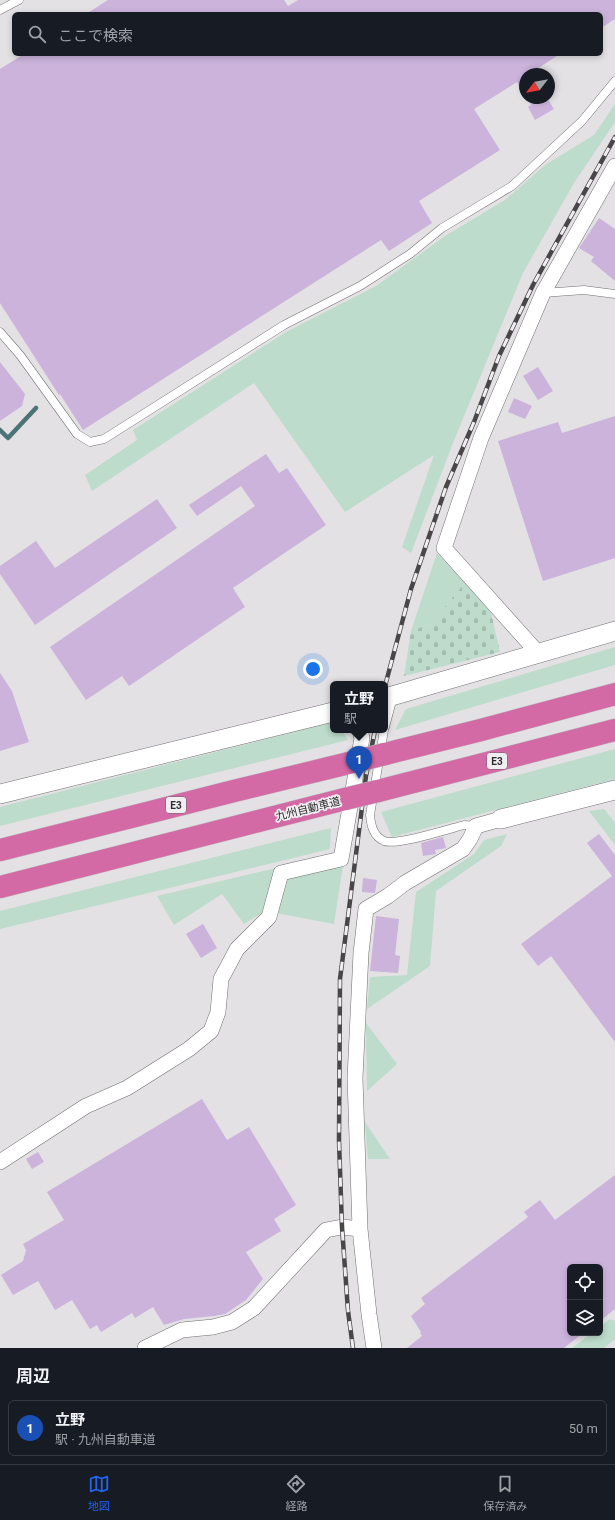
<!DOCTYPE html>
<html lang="ja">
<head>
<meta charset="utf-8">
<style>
  :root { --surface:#171b24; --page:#20242c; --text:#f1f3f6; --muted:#9ea1a6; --line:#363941; --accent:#2563eb }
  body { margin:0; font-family:Roboto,"Noto Sans JP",sans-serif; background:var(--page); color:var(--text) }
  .controls { position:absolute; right:12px; bottom:12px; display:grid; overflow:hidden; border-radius:6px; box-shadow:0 2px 6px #0003 }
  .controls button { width:36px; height:36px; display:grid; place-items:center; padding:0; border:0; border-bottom:1px solid var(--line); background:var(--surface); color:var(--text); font:20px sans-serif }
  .compass { position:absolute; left:519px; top:68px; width:36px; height:36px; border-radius:50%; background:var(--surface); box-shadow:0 2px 6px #0003; rotate:239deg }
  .you { position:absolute; left:313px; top:669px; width:14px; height:14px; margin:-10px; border:3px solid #fff; border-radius:50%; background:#1a73e8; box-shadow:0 0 0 6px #1a73e833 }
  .badge { display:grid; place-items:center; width:26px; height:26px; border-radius:50%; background:var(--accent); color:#fff; font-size:13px; font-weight:700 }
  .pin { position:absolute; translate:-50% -33px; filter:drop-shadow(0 1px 2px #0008) }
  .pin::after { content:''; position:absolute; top:21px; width:14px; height:12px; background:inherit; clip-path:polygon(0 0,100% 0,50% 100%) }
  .popup { position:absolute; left:330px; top:681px; width:58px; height:52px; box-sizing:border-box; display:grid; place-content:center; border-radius:6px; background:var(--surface); filter:drop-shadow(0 1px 3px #0005); font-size:13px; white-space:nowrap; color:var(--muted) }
  .popup b { font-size:15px; color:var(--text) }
  .popup::after { content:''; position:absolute; left:50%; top:100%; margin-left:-8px; border:8px solid transparent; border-top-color:var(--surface) }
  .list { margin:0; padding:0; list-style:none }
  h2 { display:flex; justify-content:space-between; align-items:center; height:52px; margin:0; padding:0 16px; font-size:17px }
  h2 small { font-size:13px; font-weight:400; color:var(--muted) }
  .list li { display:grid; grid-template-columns:26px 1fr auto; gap:12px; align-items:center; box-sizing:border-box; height:56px; margin:0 8px 8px; padding:0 8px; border:1px solid var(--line); border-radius:6px }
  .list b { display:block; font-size:15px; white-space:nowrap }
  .list p { margin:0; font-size:13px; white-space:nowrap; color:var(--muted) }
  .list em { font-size:13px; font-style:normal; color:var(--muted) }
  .icon { flex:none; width:22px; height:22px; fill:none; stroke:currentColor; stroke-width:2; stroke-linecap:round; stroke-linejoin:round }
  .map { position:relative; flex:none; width:615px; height:1348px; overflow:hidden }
  .search { position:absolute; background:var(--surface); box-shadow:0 2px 6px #0003; left:12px; right:12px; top:12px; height:44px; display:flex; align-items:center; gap:10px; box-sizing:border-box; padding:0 14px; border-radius:6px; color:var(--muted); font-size:15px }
  .sheet { height:116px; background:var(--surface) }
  nav { display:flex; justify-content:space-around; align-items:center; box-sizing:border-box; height:56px; border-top:1px solid var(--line); background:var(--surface); font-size:11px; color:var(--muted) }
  nav a { display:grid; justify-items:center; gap:2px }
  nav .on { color:var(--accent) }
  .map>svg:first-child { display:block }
</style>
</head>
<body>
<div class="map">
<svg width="615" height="1348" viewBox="0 0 615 1348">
  <defs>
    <pattern id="cemetery-stones" width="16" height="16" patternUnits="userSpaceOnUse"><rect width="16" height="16" fill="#bddccb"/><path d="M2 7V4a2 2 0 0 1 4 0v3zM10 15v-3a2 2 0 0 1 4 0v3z" fill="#a3bdae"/></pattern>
  </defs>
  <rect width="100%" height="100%" fill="#e3e1e4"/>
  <path fill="#bddccb" d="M615 104V122L574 183 523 273 453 443 411 553 402 547 434 455 345 512 254 383 92 491 85 475 137 440 133 430 286 332 376 286 445 236 505 200 545 165 594 135Z
    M437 553 465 583 430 624 411 631Z
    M615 647V665L395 730 406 709Z
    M333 722V730H342L348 740 0 826V807Z
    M615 749V779L392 837 381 812Z
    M604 809 615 823V845L589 811Z
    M331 828 330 849 0 929V911Z
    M507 834 501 846 436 891 430 966 367 1009 370 977 407 975 416 892 474 854 484 840Z
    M343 865 334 924 265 911 244 924 222 894 174 925 157 896 276 868Z
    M366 1023 397 1064 367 1091Z
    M365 1122 390 1159H368Z
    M610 1319 615 1321V1339L604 1348H572L592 1333H600V1327Z"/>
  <path fill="url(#cemetery-stones)" d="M465 583 491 613 500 652 404 676 411 631 430 624Z"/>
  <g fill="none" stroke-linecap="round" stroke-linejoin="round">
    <path stroke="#497375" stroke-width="4.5" d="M0 430 8 438 36 408"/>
  </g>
  <path fill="#cbb3dc" d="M108 0H284L288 6 298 0H615V19L601 28V14H86Z
    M24 54H560L529 74H525V95L517 82 474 109 500 150 419 201 432 223 389 251 381 240 83 430 60 394 59 395 0 303V69Z
    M527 98H547L554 109 535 120 528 107 531 105Z
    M599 218 615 229V281L591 261 594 257 579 248Z
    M0 362 25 394 22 406 0 421Z
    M538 367 553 391 538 400 523 376Z
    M514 398 532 406 525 419 508 412Z
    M615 416V558L543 581 498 441 558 422 562 433Z
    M266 454 279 473 287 468 326 525 233 588 245 607 129 686 122 676 86 700 50 647 255 506 241 486 197 516 189 505Z
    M157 499 177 528 35 625 0 574V566L36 541 55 568Z
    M0 673 12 691 29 742 0 751Z
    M599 834 615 855V1042L551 956 538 966 521 944 612 876 587 843Z
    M443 837 446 848 435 850 436 854 423 856 421 843Z
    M363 878 377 880 375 893 362 892Z
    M376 916 399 919 395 955 400 956 398 973 370 971Z
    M203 924 217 948 201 958 186 934Z
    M202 1099 227 1140 249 1127 296 1205 274 1219 281 1231 246 1252 263 1279 246 1300 225 1314 214 1316 184 1319 164 1325 153 1307 135 1318 132 1313 101 1332 97 1325 90 1329 72 1300 55 1310 38 1281 13 1295 1 1275 23 1261 26 1250 23 1244 64 1220 47 1192Z
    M38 1152 44 1162 32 1169 26 1159Z
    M615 1175V1309L600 1321V1267H570V1333H583L564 1348H407L422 1336 420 1333 421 1332 411 1316 425 1304 421 1298 528 1217 524 1212 540 1200 555 1220Z"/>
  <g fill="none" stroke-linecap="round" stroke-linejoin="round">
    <defs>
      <path id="service" d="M0 10 19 0
        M543 293 584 290 615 294
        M0 332 20 355 77 434 90 442 104 439 284 325 360 286 410 254 442 228 512 186 582 121 615 81
        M385 727 393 697
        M384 730 370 815C371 825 373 836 384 841 396 846 449 829 464 825L476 826"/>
      <path id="minor" d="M539 654 444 548 481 438 543 293 615 166
        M0 1162 86 1106 127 1088 189 1049 211 1031 218 1012 221 979 237 949 269 917 281 873 341 859 362 738 360 730
        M145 1348 182 1330 213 1327 232 1322 254 1308 326 1230 342 1227 360 1229
        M374 1348 369 1314 360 1229 355 1078 361 953 366 909 388 896 405 883 463 849 470 839 476 826 501 819"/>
      <path id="tertiary" d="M385 698 615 631
        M0 794 333 712
        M501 819 615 790"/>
      <path id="motorway" d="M385 754 481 730 615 694
        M378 791 615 730
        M0 850 234 791 353 762
        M0 887 345 799"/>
    </defs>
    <use href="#service" stroke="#716f72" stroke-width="9"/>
    <use href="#minor" stroke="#716f72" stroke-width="16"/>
    <use href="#tertiary" stroke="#716f72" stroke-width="20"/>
    <use href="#motorway" stroke="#c0bfc0" stroke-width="23"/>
    <use href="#service" stroke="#fff" stroke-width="8"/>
    <use href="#minor" stroke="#fff" stroke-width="15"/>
    <use href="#tertiary" stroke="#fff" stroke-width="19"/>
    <use href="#motorway" stroke="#d36aa6" stroke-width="22"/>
    <defs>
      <path id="rail" d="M385 686 411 589 446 487 474 422 499 356 533 285 615 137
        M353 1348 348 1311 342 1227 339 1141 340 979 366 776 375 730"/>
    </defs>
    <use href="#rail" stroke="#484648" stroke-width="4.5"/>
    <use href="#rail" stroke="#f0eef1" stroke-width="3" stroke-dasharray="9" stroke-linecap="butt"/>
    <defs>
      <path id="motorway-bridge" d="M353 762 385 754
        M345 799 378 791"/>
    </defs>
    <use href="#motorway-bridge" stroke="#c0bfc0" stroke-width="23" stroke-linecap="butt"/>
    <use href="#motorway-bridge" stroke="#d36aa6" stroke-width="22"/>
  </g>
  <g text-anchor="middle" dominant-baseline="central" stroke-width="3.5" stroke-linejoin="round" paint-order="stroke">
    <g fill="#f0eef1" stroke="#676667" stroke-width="1">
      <rect x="487" y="753" width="20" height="16" rx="3"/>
      <rect x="166" y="797" width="20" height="16" rx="3"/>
    </g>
    <g font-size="10" font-weight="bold" fill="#2c2b2c">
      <text x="497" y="761">E3</text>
      <text x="176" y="805">E3</text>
    </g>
    <g font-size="11" fill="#2c2b2c" stroke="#f0eef1">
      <text transform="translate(308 809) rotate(-14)">九州自動車道</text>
    </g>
  </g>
</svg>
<div class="controls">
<button><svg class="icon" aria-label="locate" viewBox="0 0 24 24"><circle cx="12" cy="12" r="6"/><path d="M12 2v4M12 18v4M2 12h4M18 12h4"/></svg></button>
<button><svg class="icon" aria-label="layers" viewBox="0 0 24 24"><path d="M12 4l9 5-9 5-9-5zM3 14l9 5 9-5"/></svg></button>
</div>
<svg class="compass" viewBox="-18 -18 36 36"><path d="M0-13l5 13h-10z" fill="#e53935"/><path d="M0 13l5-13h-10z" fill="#9ea1a6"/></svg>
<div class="you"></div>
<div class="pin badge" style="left:359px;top:779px;background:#1a4fb4">1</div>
<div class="popup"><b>立野</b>駅</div>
<div class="search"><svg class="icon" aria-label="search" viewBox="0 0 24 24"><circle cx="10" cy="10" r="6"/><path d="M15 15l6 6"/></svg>ここで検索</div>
</div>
<section class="sheet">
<h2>周辺<small></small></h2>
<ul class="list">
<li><span class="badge" style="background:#1a4fb4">1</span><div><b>立野</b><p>駅 · 九州自動車道</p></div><em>50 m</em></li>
</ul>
</section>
<nav>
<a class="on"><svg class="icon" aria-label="map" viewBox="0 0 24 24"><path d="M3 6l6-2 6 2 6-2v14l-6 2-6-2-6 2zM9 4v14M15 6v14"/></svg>地図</a>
<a><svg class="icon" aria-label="directions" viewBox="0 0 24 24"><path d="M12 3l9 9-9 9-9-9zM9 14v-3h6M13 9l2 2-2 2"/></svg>経路</a>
<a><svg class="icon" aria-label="saved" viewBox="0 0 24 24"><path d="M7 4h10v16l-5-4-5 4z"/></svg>保存済み</a>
</nav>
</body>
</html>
